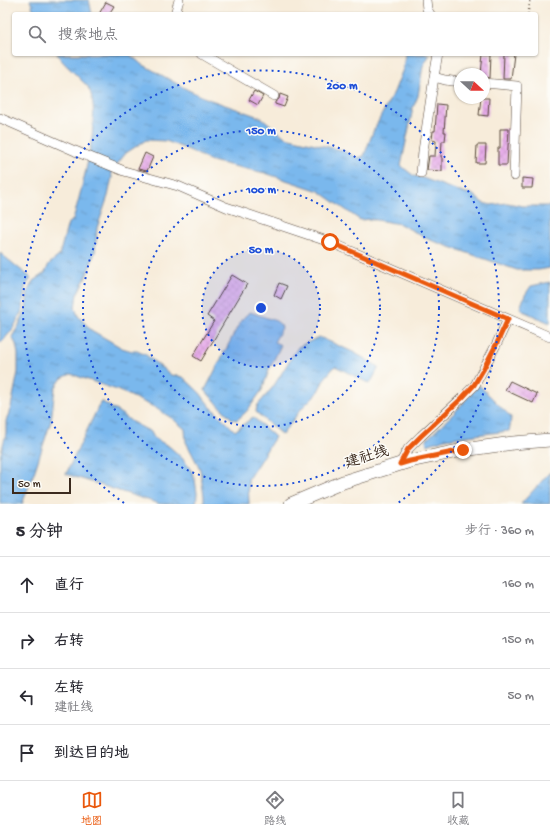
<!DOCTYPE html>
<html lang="zh">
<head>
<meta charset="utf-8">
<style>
  :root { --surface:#fff; --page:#f7f7f7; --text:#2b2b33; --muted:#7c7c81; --line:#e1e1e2; --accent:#ea580c }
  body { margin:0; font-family:"Gochi Hand","LXGW WenKai TC",sans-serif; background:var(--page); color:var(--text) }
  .compass { position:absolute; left:454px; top:68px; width:36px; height:36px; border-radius:50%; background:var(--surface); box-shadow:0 1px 3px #0004; rotate:111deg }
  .scale { position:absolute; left:12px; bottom:10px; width:59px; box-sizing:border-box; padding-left:4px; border:2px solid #3b2a1e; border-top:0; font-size:11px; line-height:14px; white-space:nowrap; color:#3b2a1e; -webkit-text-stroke:3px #fdfcf7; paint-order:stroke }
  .stop { position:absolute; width:12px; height:12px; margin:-9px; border:3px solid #ea580c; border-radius:50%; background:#fff }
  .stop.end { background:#ea580c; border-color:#fff; box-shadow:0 1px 4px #0008 }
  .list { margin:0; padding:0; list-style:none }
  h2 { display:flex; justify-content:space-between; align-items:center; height:52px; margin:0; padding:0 16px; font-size:17px }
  h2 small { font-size:13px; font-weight:400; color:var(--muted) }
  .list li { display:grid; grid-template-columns:26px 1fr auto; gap:12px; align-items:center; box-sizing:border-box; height:56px; padding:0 16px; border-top:1px solid var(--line) }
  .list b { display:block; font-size:15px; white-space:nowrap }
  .list p { margin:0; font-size:13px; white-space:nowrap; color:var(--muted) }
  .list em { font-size:13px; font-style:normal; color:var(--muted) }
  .icon { flex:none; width:22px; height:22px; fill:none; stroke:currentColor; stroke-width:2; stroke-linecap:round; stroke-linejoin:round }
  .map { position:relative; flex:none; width:550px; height:504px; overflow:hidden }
  .search { position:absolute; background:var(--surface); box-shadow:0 1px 3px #0004; left:12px; right:12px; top:12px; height:44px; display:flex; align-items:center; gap:10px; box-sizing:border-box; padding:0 14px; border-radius:4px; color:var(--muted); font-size:15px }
  .sheet { height:276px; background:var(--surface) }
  nav { display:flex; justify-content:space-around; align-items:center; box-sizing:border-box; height:56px; border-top:1px solid var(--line); background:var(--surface); font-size:11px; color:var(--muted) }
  nav a { display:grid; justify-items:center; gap:2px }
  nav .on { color:var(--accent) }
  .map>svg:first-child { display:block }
</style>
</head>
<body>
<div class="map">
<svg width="550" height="504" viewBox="0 0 550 504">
  <defs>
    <pattern id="water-ripples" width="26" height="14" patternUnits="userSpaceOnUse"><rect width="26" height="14" fill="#7ab8ed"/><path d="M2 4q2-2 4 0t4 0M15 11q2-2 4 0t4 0" fill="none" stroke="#6596bf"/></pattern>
    <pattern id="building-cross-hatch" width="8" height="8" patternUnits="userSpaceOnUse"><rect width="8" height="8" fill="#e6abe9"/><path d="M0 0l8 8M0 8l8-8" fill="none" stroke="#c693c7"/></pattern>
  </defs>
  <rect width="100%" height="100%" fill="#fdfcf7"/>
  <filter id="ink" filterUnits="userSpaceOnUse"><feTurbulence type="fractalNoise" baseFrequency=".025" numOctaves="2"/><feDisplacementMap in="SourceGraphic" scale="8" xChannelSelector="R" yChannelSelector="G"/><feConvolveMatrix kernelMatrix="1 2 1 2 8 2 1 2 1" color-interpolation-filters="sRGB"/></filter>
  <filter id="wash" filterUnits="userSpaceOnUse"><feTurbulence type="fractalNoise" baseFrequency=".012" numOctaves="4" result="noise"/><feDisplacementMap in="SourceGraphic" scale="16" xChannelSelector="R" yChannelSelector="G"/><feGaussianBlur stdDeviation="0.9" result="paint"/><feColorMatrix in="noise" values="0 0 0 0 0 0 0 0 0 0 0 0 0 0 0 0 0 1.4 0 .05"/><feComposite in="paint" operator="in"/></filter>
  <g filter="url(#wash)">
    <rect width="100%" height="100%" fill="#f7ecda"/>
    <path fill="url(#water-ripples)" stroke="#5a7186" d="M30 0H89L92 14H35Z
      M57 54H129L140 63 188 90 208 99 262 118 285 137 341 150 358 158 364 156 373 132 382 114 394 92 403 69 405 54H430L423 66 418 96 413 108 401 166 414 176 420 177 466 194 469 193 472 194 483 203 491 205 507 203 523 206H550V268L539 270H517L430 240 400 224 371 219 360 220 319 191 265 173 211 161 189 150 166 141 146 140 126 153 111 172 112 177 108 196 97 228 95 252 86 277 77 294 75 308 78 316 91 330 122 348 132 351H137L146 355 171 375 183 377 200 393 209 405 235 431 253 417 275 437 248 479 249 504H204V496L200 469 186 442 185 429 173 419 154 407 120 391 71 374 62 378 55 388 51 421 35 470 22 504H0V457L6 433V421L11 407 18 372V354L16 344 12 337 19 325 26 310 28 291 33 281 45 273 49 264 59 256 68 223 73 220C81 190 104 114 88 87 87 85 84 83 82 81 74 72 63 64 57 54Z
      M0 253 31 278 25 287 23 308 19 318 12 330 2 342H0Z
      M550 282V323L523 311 520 308 525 295 531 286Z
      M250 312 276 321 281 325 282 328 274 342 281 345 269 370 262 390 247 411 237 420 232 419 210 396 205 390 238 326 245 316Z
      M319 337 353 352 379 367 370 384 335 366 325 378 317 393 301 409 282 435 256 412 257 406 273 387 298 347Z
      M479 385 511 417 510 427 509 431 475 435 445 439 427 445 426 440 454 413Z
      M101 401 123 415 132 422 151 432 154 438 170 447 184 460 192 472 195 480 197 493 196 504H160L66 474Z
      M550 472V504H521Z"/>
    <g id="blocks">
      <path fill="url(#building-cross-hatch)" d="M106 2 114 6 109 14H99Z
        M483 54H491L490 78 484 77V74H481Z
        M504 54H514L511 79H503Z
        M254 91 263 96 258 105 249 100Z
        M280 94 288 97 284 107 275 104V102L279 99Z
        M481 98H489L488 116 479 115Z
        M437 104 446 105 444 132H446L445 141H442L441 157H442V171L427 170 429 156H435L436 141 432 140 433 131H435Z
        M500 129H509L507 165H498V148H500Z
        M477 145H486L485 163H476Z
        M145 153 153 157 147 171 138 169Z
        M522 178 533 179 532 188H522Z
        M232 275 247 284 201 361 193 356 214 321 207 316Z
        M279 283 287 286 281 299 274 295Z
        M510 381 537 394 533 403 505 390Z"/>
    </g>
  </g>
  <g filter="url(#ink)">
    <use href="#blocks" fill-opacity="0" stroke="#57473a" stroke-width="1"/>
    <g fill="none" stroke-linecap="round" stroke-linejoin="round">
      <defs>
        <path id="street" d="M426 0 427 9 430 14
          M175 14 179 0
          M202 54 274 96
          M438 54 434 77 445 80 460 82
          M484 83 517 86 514 176
          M0 118 75 151 124 171 178 186 226 207 330 242 550 337
          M421 173 423 151 434 77
          M400 464 408 449 421 436 462 398 475 385 497 343 508 319"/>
        <path id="secondary" d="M291 504 343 482 410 461 463 450 513 443 550 440"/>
      </defs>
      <use href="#street" stroke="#57473a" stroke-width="10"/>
      <use href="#secondary" stroke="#57473a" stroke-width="14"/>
      <path stroke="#57473a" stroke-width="1.5" stroke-dasharray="1 3" stroke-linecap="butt" d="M528 14 530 0"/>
      <use href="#street" stroke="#fff" stroke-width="9"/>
      <use href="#secondary" stroke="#fff" stroke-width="13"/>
    </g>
  </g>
  <g fill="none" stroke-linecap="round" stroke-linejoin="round" filter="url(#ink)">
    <path stroke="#ea580c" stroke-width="5" d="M330 242 508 319 497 343 483 370 474 385 462 398 421 436 408 449 400 464 410 461 463 450"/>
  </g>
  <circle cx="261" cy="308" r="59" fill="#1d4ed8" fill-opacity=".12"/>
  <g fill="none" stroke="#1d4ed8" stroke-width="2" stroke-dasharray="2 4">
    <circle cx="261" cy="308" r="59"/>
    <circle cx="261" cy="308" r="119"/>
    <circle cx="261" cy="308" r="178"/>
    <path d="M124 503A238 238 0 1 1 398 503"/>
  </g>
  <g text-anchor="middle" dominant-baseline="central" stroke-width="3" stroke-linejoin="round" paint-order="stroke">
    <g font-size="15" fill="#3b2a1e" stroke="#fdfcf7">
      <text transform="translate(367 458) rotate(-17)">建社线</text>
    </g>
  </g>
  <circle cx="261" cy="308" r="6" fill="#1d4ed8" stroke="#fdfcf7" stroke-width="2"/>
  <g font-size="12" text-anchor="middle" font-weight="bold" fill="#1d4ed8" stroke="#fdfcf7" stroke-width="3" stroke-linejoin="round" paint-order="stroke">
    <text x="342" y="89">200 m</text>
    <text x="261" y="134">150 m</text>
    <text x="261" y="193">100 m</text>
    <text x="261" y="253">50 m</text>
  </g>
</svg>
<svg class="compass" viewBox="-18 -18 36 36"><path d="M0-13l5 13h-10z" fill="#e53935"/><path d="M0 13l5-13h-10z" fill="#7c7c81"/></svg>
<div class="scale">50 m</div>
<div class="stop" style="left:330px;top:242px"></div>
<div class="stop end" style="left:463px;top:450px"></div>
<div class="search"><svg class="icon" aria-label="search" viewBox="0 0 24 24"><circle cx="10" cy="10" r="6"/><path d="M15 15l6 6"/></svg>搜索地点</div>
</div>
<section class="sheet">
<h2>5 分钟<small>步行 · 360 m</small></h2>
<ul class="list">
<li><svg class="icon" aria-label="ahead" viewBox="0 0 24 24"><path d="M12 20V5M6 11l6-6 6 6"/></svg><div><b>直行</b></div><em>160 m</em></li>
<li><svg class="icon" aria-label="right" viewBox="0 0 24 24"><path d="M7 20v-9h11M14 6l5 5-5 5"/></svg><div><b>右转</b></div><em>150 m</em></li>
<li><svg class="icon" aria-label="left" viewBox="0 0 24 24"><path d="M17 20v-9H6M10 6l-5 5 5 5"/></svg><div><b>左转</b><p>建社线</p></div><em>50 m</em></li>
<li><svg class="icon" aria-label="arrive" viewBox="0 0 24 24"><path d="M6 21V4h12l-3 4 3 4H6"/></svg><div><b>到达目的地</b></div></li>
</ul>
</section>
<nav>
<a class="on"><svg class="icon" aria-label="map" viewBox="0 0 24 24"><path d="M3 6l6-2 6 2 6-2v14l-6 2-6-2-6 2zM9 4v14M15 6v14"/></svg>地图</a>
<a><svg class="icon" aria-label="directions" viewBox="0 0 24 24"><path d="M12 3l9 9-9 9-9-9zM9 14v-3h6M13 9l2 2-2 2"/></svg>路线</a>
<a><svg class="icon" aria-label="saved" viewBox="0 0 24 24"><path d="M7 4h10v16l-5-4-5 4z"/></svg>收藏</a>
</nav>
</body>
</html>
